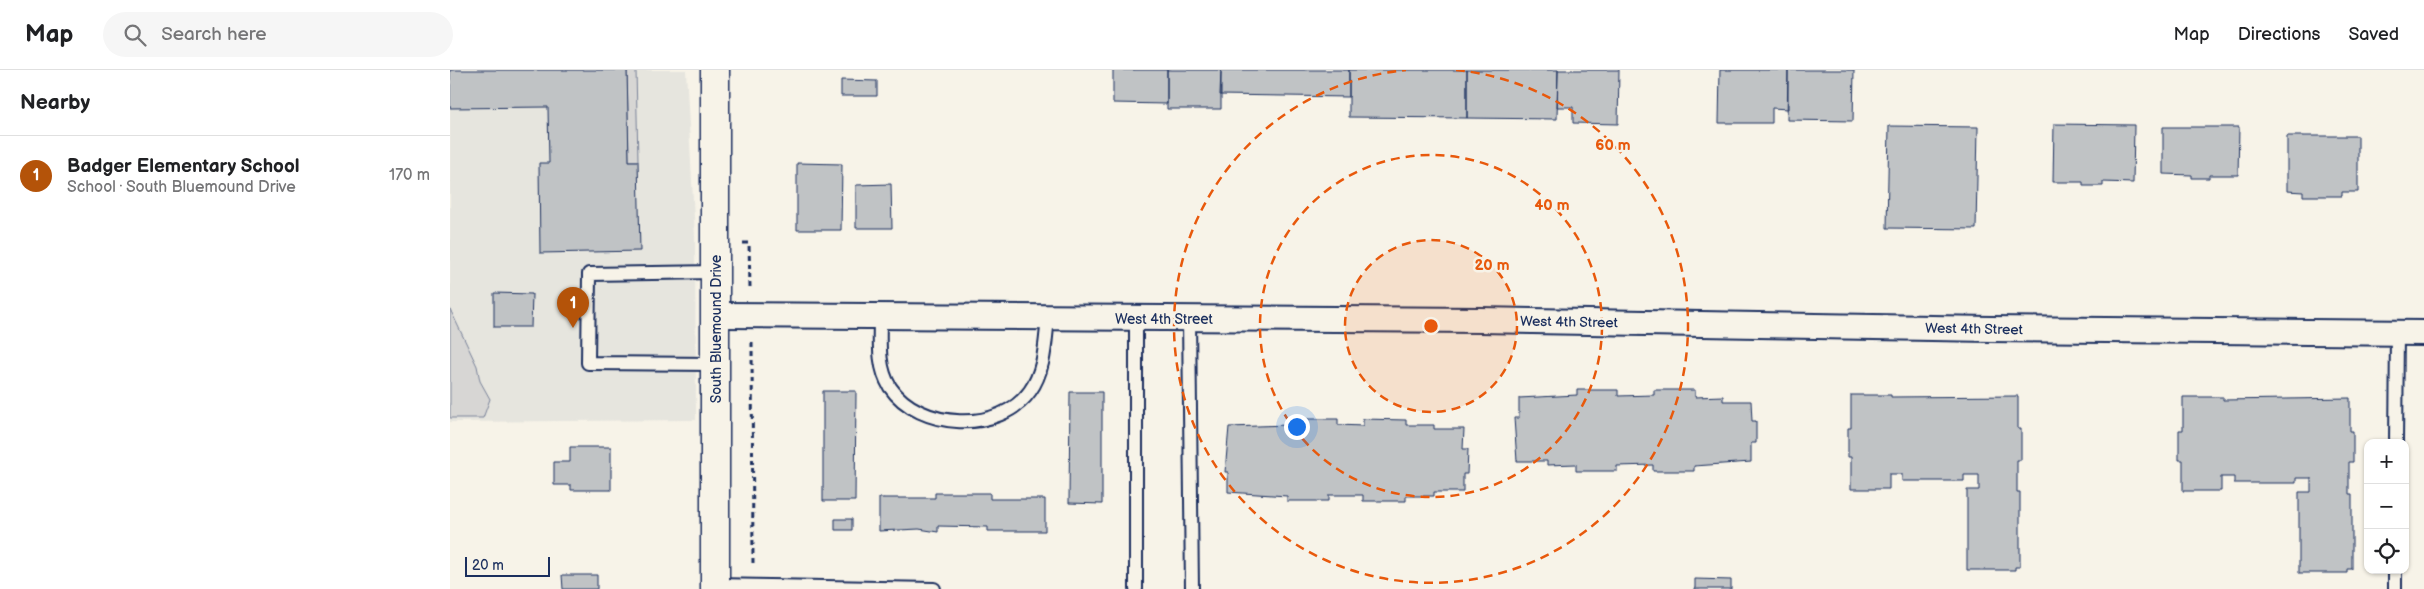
<!DOCTYPE html>
<html lang="en">
<head>
<meta charset="utf-8">
<style>
  :root { --surface:#fff; --page:#f6f6f6; --text:#202124; --muted:#757577; --line:#e0e0e0; --accent:#b45309 }
  body { margin:0; font-family:"Balsamiq Sans",sans-serif; background:var(--page); color:var(--text) }
  .controls { position:absolute; right:15px; bottom:15px; display:grid; overflow:hidden; border-radius:10px; box-shadow:0 1px 4px #0004 }
  .controls button { width:45px; height:45px; display:grid; place-items:center; padding:0; border:0; border-bottom:1px solid var(--line); background:var(--surface); color:var(--text); font:25px sans-serif }
  .scale { position:absolute; left:15px; bottom:12px; width:85px; box-sizing:border-box; padding-left:5px; border:2px solid #1b2f5e; border-top:0; font-size:14px; line-height:18px; white-space:nowrap; color:#1b2f5e; -webkit-text-stroke:4px #f7f3e8; paint-order:stroke }
  .you { position:absolute; left:846px; top:356px; width:18px; height:18px; margin:-12px; border:4px solid #fff; border-radius:50%; background:#1a73e8; box-shadow:0 0 0 8px #1a73e833 }
  .badge { display:grid; place-items:center; width:32px; height:32px; border-radius:50%; background:var(--accent); color:#fff; font-size:16px; font-weight:700 }
  .pin { position:absolute; translate:-50% -41px; filter:drop-shadow(0 1px 2px #0008) }
  .pin::after { content:''; position:absolute; top:26px; width:18px; height:15px; background:inherit; clip-path:polygon(0 0,100% 0,50% 100%) }
  .list { margin:0; padding:0; list-style:none }
  h2 { display:flex; justify-content:space-between; align-items:center; height:65px; margin:0; padding:0 20px; font-size:21px }
  h2 small { font-size:16px; font-weight:400; color:var(--muted) }
  .list li { display:grid; grid-template-columns:32px 1fr auto; gap:15px; align-items:center; box-sizing:border-box; height:80px; padding:0 20px; border-top:1px solid var(--line) }
  .list b { display:block; font-size:19px; white-space:nowrap }
  .list p { margin:0; font-size:16px; white-space:nowrap; color:var(--muted) }
  .list em { font-size:16px; font-style:normal; color:var(--muted) }
  .icon { flex:none; width:28px; height:28px; fill:none; stroke:currentColor; stroke-width:2; stroke-linecap:round; stroke-linejoin:round }
  .map { position:relative; flex:none; width:1974px; height:519px; overflow:hidden }
  header { display:flex; align-items:center; gap:30px; box-sizing:border-box; height:70px; padding:0 25px; background:var(--surface); border-bottom:1px solid var(--line) }
  header strong { font-size:24px }
  nav { display:flex; gap:28px; margin-inline-start:auto; font-size:18px }
  .search { width:350px; height:45px; background:var(--page); display:flex; align-items:center; gap:12px; box-sizing:border-box; padding:0 18px; border-radius:28px; color:var(--muted); font-size:19px }
  main { display:flex }
  aside { flex:1; background:var(--surface) }
  .map>svg:first-child { display:block }
</style>
</head>
<body>
<header>
<strong>Map</strong>
<div class="search"><svg class="icon" aria-label="search" viewBox="0 0 24 24"><circle cx="10" cy="10" r="6"/><path d="M15 15l6 6"/></svg>Search here</div>
<nav><a>Map</a><a>Directions</a><a>Saved</a></nav>
</header>
<main>
<aside>
<h2>Nearby<small></small></h2>
<ul class="list">
<li><span class="badge">1</span><div><b>Badger Elementary School</b><p>School · South Bluemound Drive</p></div><em>170 m</em></li>
</ul>
</aside>
<div class="map">
<svg width="1974" height="519" viewBox="0 0 1974 519">
  <rect width="100%" height="100%" fill="#f7f3e8"/>
  <filter id="ink" filterUnits="userSpaceOnUse"><feTurbulence type="fractalNoise" baseFrequency=".02" numOctaves="2"/><feDisplacementMap in="SourceGraphic" scale="10" xChannelSelector="R" yChannelSelector="G"/><feConvolveMatrix kernelMatrix="1 2 1 2 8 2 1 2 1" color-interpolation-filters="sRGB"/></filter>
  <g filter="url(#ink)">
    <path fill="#e6e5de" d="M0 0H236L245 167 246 350 0 352Z"/>
    <path fill="#d7d6d4" stroke="#798299" d="M177 0H186L188 91H179Z
      M0 239 27 296 30 311 40 329 33 348H0Z"/>
    <path fill="#c0c3c5" stroke="#1b2f5e" d="M0 0H177L179 91H188L190 181 90 183 89 93H99L98 37 0 38Z
      M663 0H717V34L663 33Z
      M717 0H771V39H717Z
      M771 0H899V27L770 25Z
      M899 0H1017V48L899 47Z
      M1017 0H1108L1107 49 1017 48Z
      M1108 0H1169L1168 54 1123 53V37H1107Z
      M1270 0H1338V39L1322 38V53H1269Z
      M1338 0H1404L1403 51 1337 50Z
      M391 10 427 11V26H391Z
      M1604 54 1684 55 1683 113 1653 112V116H1633V112H1603Z
      M1439 56 1528 57 1526 159 1437 158Z
      M1713 57H1789L1788 105H1759V108H1742V105L1713 104Z
      M1837 66H1908V122H1892V126H1853V122L1837 121Z
      M347 93 392 94 391 160H347Z
      M441 114 442 158H406V115Z
      M44 223 82 224 81 257H44Z
      M1127 320H1168V326L1204 325V320H1245V327L1273 326V331H1301L1302 351H1306V373H1301V392L1244 396V401H1203V395L1167 396V401H1126V394L1097 395V391H1067L1064 348H1069V328L1127 325Z
      M373 321H406L405 431H373Z
      M620 322H652V434L619 433Z
      M1401 325H1441V327L1568 326V359H1571V390H1567V422H1570V497H1565V500H1517V420H1529V405H1514V411H1452V404H1439V419H1401V387H1398V358H1401Z
      M1733 327H1773V330L1900 328V361H1903V392H1899V424H1902V499H1897V503H1849V422H1861V408H1846V413H1784V407H1771V421H1733V390H1729V360H1733Z
      M838 349H888V355L913 356V349L956 350V355H984V359H1014L1013 379H1018L1017 404H1013V422H984V426H956V431H913V425H879V431H837V426L778 422V402H775L779 357 838 355Z
      M120 377H161V420H121V415H104V392H120Z
      M485 423H540V429H595V461H538V457L488 456V462L469 459 429 461V428H485Z
      M385 449H402V460H385Z
      M112 505H147V519H113Z
      M1245 509 1281 510V519H1245Z"/>
    <g fill="none" stroke-linecap="round" stroke-linejoin="round">
      <defs>
        <path id="service" d="M430 247C430 270 427 296 440 317 469 360 550 364 580 321 595 300 595 273 598 248
          M686 248V519
          M739 248 742 519
          M265 294 138 293 139 204 266 202
          M1946 373 1947 263
          M265 515 484 519
          M1945 519V500"/>
        <path id="minor" d="M265 245 1031 250 1540 259 1974 263"/>
        <path id="secondary" d="M265 0V519"/>
      </defs>
      <use href="#service" stroke="#1b2f5e" stroke-width="16"/>
      <use href="#minor" stroke="#1b2f5e" stroke-width="28"/>
      <use href="#secondary" stroke="#1b2f5e" stroke-width="31"/>
      <path stroke="#1b2f5e" stroke-width="3" stroke-dasharray="5 4" stroke-linecap="butt" d="M293 173H299L300 218
        M302 272 303 496"/>
      <use href="#service" stroke="#f7f3e8" stroke-width="12"/>
      <use href="#minor" stroke="#f7f3e8" stroke-width="24"/>
      <use href="#secondary" stroke="#f7f3e8" stroke-width="28"/>
    </g>
  </g>
  <circle cx="981" cy="256" r="86" fill="#e8590c" fill-opacity=".12"/>
  <g fill="none" stroke="#e8590c" stroke-width="2.5" stroke-dasharray="9 6">
    <circle cx="981" cy="256" r="86"/>
    <circle cx="981" cy="256" r="171"/>
    <path d="M1006 0A257 257 0 1 1 956 0"/>
  </g>
  <g text-anchor="middle" dominant-baseline="central" stroke-width="5" stroke-linejoin="round" paint-order="stroke">
    <g font-size="14" fill="#1b2f5e" stroke="#f7f3e8">
      <text x="714" y="249">West 4th Street</text>
      <text transform="translate(1119 252) rotate(1)">West 4th Street</text>
      <text transform="translate(266 259) rotate(-90)">South Bluemound Drive</text>
      <text transform="translate(1524 259) rotate(1)">West 4th Street</text>
    </g>
  </g>
  <circle cx="981" cy="256" r="8" fill="#e8590c" stroke="#f7f3e8" stroke-width="2.5"/>
  <g font-size="15" text-anchor="middle" font-weight="bold" fill="#e8590c" stroke="#f7f3e8" stroke-width="5" stroke-linejoin="round" paint-order="stroke">
    <text x="1163" y="80">60 m</text>
    <text x="1102" y="140">40 m</text>
    <text x="1042" y="200">20 m</text>
  </g>
</svg>
<div class="controls">
<button>+</button>
<button>−</button>
<button><svg class="icon" aria-label="locate" viewBox="0 0 24 24"><circle cx="12" cy="12" r="6"/><path d="M12 2v4M12 18v4M2 12h4M18 12h4"/></svg></button>
</div>
<div class="scale">20 m</div>
<div class="you"></div>
<div class="pin badge" style="left:123px;top:258px">1</div>
</div>
</main>
</body>
</html>
